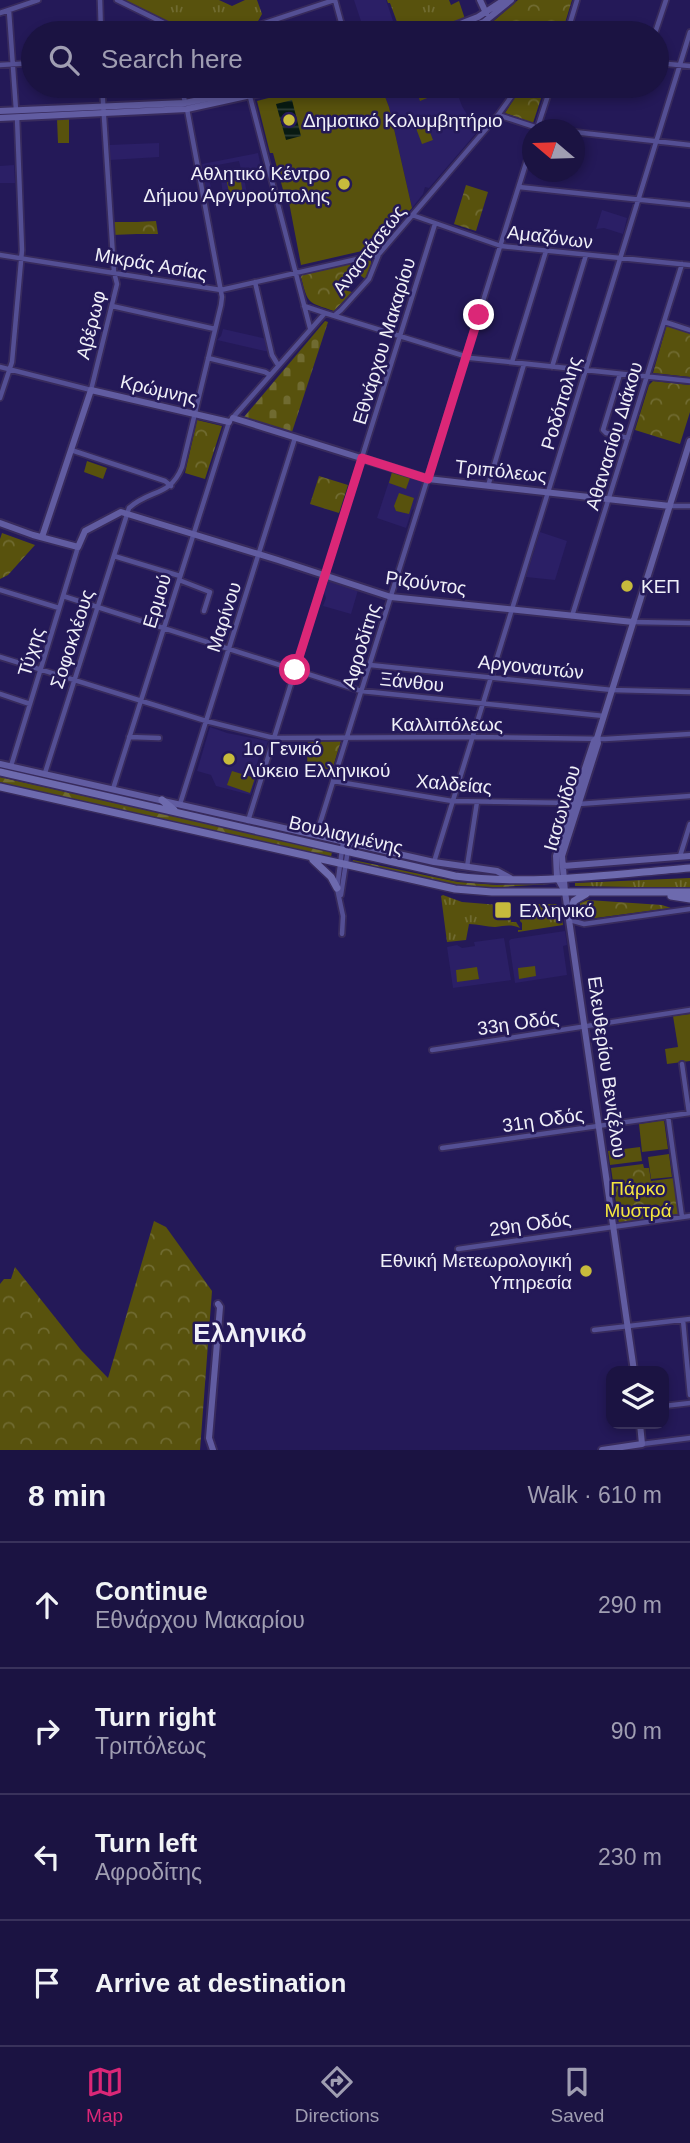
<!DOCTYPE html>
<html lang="en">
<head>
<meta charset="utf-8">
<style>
  :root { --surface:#1b1342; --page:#28204d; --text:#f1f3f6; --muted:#a09eb2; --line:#39325b; --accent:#db2777 }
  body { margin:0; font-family:Arial,sans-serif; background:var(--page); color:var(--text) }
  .controls { position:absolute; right:21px; bottom:21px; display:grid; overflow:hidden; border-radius:14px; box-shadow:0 4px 10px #0003 }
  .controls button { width:63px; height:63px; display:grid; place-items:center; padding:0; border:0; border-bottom:2px solid var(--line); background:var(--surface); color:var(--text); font:35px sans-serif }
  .compass { position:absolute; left:522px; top:119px; width:63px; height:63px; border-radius:50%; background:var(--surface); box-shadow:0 4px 10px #0003; rotate:289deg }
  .stop { position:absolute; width:21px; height:21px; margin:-16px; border:5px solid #db2777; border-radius:50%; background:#fff }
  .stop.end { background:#db2777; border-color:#fff; box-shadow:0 2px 7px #0008 }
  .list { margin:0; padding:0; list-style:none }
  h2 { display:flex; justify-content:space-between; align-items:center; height:91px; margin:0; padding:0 28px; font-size:30px }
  h2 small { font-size:23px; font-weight:400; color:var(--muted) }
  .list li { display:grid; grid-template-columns:46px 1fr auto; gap:21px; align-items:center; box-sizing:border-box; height:126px; padding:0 28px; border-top:2px solid var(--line) }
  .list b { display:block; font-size:26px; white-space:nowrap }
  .list p { margin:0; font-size:23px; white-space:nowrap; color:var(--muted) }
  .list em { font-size:23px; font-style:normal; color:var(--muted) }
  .icon { flex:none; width:38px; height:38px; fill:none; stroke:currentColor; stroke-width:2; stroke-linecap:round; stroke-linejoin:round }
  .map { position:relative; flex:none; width:690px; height:1450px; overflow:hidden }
  .search { position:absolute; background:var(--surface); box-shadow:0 4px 10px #0003; left:21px; right:21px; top:21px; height:77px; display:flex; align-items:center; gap:18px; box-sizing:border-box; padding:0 24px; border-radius:38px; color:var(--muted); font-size:26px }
  .sheet { height:595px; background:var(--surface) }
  nav { display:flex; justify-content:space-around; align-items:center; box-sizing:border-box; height:98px; border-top:2px solid var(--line); background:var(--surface); font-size:19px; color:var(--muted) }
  nav a { display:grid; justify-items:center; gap:4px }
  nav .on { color:var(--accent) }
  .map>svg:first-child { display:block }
</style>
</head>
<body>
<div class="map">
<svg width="690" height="1450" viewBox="0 0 690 1450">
  <defs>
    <pattern id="grass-tufts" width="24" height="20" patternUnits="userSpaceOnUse" patternTransform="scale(1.75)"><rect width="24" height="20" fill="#58520d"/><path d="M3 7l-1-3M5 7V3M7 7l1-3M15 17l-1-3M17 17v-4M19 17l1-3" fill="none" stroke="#706b31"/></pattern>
    <pattern id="forest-firs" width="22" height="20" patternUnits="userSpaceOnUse" patternTransform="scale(1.75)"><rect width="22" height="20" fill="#58520d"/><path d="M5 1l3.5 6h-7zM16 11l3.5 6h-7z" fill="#706b31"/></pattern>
    <pattern id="cemetery-stones" width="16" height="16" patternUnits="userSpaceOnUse" patternTransform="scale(1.75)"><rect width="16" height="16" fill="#58520d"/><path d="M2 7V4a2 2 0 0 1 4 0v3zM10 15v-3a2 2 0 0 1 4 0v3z" fill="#706b31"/></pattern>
    <pattern id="park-crowns" width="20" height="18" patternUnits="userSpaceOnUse" patternTransform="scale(1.75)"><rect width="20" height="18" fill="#58520d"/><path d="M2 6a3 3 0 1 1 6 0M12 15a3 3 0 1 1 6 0" fill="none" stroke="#706b31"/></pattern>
    <pattern id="water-rules" width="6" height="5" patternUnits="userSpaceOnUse" patternTransform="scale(1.75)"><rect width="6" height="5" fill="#081a12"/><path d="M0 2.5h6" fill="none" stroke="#2c3c35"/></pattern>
  </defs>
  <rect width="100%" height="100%" fill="#241958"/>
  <path fill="#2b1f66" d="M354 0H386L397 33H365Z
    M381 86H458L462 97 459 98 462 106 477 132 429 188 425 187 423 194 412 208 389 107Z
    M159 143V157L110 160 109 145Z
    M258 153 261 167 243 171 248 200 224 204 221 179 222 176 230 174 229 171 241 169 239 161 212 166 209 168 207 172 215 202 212 203 210 192H206L202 164Z
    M14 165 15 183H0V166Z
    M602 210 627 218 623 234 604 228 596 229Z
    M223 329 267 339 269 352 217 340 221 336Z
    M392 472 424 482 416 508 412 510 406 528 377 518Z
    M540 532 567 541 555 580 526 577Z
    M328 581 358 590 351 614 323 606 326 598 324 592Z
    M210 727 227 733 268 741 265 751 260 754 255 770 258 772 251 795 216 786 211 775 197 771Z
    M565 931 567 945 563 946 567 975 515 983 509 941 511 939Z
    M504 938 511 980 453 988 447 947 457 945 462 948 475 946 474 942Z"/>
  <path fill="url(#grass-tufts)" d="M124 0H219L232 6 245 0H257L262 14 257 23 226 33H177L175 25Z
    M387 0H449L451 5 459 1 465 19 423 33H401L390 3H388Z
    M690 878V888L575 886V883Z
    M443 895 462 902 499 905 493 909V914L502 918H511V922H516L520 928C510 924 505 926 495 927 487 927 478 924 469 924L466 940 447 942 441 896Z
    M528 904H556L560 908 563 925 518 932V930H522V923L520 921 521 915 527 914V916H530L531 914H538V906H528Z"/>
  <path fill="url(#forest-firs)" d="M0 777 332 852 331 857 0 783Z
    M353 860 458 882 497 885 550 882V884L483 888 458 886 352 863Z"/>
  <path fill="url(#cemetery-stones)" d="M325 321 328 322 292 432 244 417Z"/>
  <path fill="url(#park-crowns)" d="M518 0H572L562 33H493L489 25Z
    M516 86H545L533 123 505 113 514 99Z
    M466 185 488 192 476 231 454 224Z
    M156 221 158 234H137V222Z
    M371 259V265L365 279 360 275 345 272 340 289 352 292 334 311C308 302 308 305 301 277L302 275Z
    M667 324 690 331V377L653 373Z
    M653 381 690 385V412L680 444 635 430 649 385Z
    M197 420 222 426 205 479 185 473Z
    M319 476 348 485 339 513 310 504Z
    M2 533 35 545 8 575 0 579V539Z
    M341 741 332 770 307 766 308 742Z
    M588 900 662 905 671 908 588 919 580 916V903Z
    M643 1164 644 1168H649L651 1181 674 1178 680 1215 619 1224 611 1168Z
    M154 1221 166 1227 212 1291 200 1450H0V1284L4 1279H11L15 1267 81 1350 108 1378Z"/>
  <path fill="#58520d" d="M314 86H381L389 107 412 208 375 248 301 265 288 197H285L273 153H270L257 101Z
    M425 86H449L436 91 437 94 420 101 416 90Z
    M69 118V143H58L57 119Z
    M425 119 433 140 422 144 414 123Z
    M240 175 243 195 230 198 226 177Z
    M111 222H137V234L112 235Z
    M87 461 107 468 103 479 84 472Z
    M392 472 410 478 406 489 389 483Z
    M399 493 414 498 409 514 396 511 394 506Z
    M311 755 333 759 332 769 310 765Z
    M232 771 255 778 250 793 227 785Z
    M535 966 536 976 519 979 518 968Z
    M477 967 479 979 457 982 456 970Z
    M690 1014V1061L667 1064 665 1049 678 1047 673 1016Z
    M664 1120 668 1149 642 1152 639 1124Z
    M640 1147 642 1161 610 1165 608 1151Z
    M669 1154 672 1177 651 1179 648 1157Z"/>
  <path fill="url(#water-rules)" d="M292 100 301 136 286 140 276 104Z"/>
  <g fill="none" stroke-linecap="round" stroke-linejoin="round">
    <defs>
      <path id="street" d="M100 0 101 33
        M117 0 170 26 174 33
        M335 0 344 33
        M9 11 16 110
        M0 13 38 0
        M484 22 490 33
        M235 33 334 0
        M567 33 577 0
        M655 33 666 0
        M657 63 690 66
        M0 65 33 63
        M182 86 185 103
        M249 93 310 328
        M498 115 538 128 553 130
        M537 129 551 86
        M574 132 690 145
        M519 187 690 205
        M412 215 501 246 690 265
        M0 255 221 290 379 254
        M255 282 272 355 278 365
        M112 306 215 329
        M304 306 325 313
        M335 315 341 310 369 279 379 254 498 115 511 97 514 86
        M665 322 690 330
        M208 358 265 372 270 375
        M512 362 546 251
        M0 367 91 390 117 284 114 272 102 86
        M552 367 586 255
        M620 374 603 430 606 433 628 438
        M0 398 12 362 22 250 17 117
        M71 450 165 481 171 486
        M488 486 524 364
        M670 506H690
        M114 556 180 576
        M179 580 210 592 204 611
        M0 590 59 608
        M63 596 361 691 604 716
        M572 616 682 264
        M633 622 690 623
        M0 657 206 721 274 738 472 737 605 739 690 734
        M370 665 612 690 690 692
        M0 694 30 704
        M129 737 159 738
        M11 766 78 547
        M45 773 129 508C150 489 170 497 182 467L221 305 222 297 187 109
        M333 781 452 801 574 803
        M113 789 229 422 325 313 471 358 690 381
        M180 804 295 438
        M579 804 690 796
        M248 821 435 224
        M316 836 532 144
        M680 856 690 824
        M434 862 690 32
        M467 867 477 802
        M341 895 349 843
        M570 920 584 924 690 909
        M342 934 343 916 337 888 343 842
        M432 1050 690 1010
        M682 1064 689 1113
        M668 1116 682 1217
        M442 1148 690 1113
        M458 1249 690 1216
        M683 1320 690 1395
        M594 1330 690 1319
        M664 1406 690 1403
        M642 1444 690 1438"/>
      <path id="secondary" d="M480 0 486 13
        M437 33 478 17 504 0
        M456 33 484 22 511 0
        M0 111 185 103 265 86
        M0 118 187 109 292 86
        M233 418 428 479 670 506
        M0 523 33 535 78 547 85 531 121 512 278 560 391 597 633 622
        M42 537 91 390 229 422
        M597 738 598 743 562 856 565 892 634 1371
        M0 764 434 862 497 871 510 878
        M563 866 690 856
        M564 890 557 877 556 856 594 741 597 738 690 441
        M213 1450 209 1438 220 1307 218 1304
        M602 1450 642 1444 640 1424"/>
      <path id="primary" d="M0 772 455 876C531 886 614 874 690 868
        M0 787 455 889 492 892H690
        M162 800 174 810
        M313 860 331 877 337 888
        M671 896 690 899
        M569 917 574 901 586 894"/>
    </defs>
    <use href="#street" stroke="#382b5d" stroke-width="8"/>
    <use href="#secondary" stroke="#382b5d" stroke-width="10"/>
    <use href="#primary" stroke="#382b5d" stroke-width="10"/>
    <use href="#street" stroke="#544f94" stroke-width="4.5"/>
    <use href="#secondary" stroke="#615ca1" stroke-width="6"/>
    <use href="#primary" stroke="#6d6aae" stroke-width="7"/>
  </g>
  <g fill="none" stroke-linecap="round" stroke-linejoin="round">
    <path stroke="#db2777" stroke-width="9" d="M295 670 362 458 428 479 479 315"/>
  </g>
  <g fill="#c7bb3c" stroke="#241958" stroke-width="2.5">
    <circle cx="289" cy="120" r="7"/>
    <circle cx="344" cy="184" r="7"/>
    <circle cx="627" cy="586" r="7"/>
    <circle cx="229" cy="759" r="7"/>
    <rect x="494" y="901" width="18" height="18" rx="3.5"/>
    <circle cx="586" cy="1271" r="7"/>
  </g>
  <g text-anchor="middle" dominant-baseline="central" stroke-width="5" stroke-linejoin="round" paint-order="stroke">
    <g font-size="19" fill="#f0f0f8" stroke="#241958" text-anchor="start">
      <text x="303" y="120">Δημοτικό Κολυμβητήριο</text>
      <text x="330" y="173" text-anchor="end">Αθλητικό Κέντρο<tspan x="330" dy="22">Δήμου Αργυρούπολης</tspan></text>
      <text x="641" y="586">ΚΕΠ</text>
      <text x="243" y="748">1ο Γενικό<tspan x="243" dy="22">Λύκειο Ελληνικού</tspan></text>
      <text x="519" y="910">Ελληνικό</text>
      <text x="572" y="1260" text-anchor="end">Εθνική Μετεωρολογική<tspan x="572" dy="22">Υπηρεσία</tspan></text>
    </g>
    <g font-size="19" fill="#f0f0f8" stroke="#241958">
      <text transform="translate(550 237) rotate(7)">Αμαζόνων</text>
      <text transform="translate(369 250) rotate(-53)">Αναστάσεως</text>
      <text transform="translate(151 264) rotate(10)">Μικράς Ασίας</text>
      <text transform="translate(91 325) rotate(-76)">Αβέρωφ</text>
      <text transform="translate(384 341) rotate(-73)">Εθνάρχου Μακαρίου</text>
      <text transform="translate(159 390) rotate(13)">Κρώμνης</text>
      <text transform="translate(561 403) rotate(-73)">Ροδόπολης</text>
      <text transform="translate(614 436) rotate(-73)">Αθανασίου Διάκου</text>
      <text transform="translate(501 471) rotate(6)">Τριπόλεως</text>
      <text transform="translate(426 583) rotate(8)">Ριζούντος</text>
      <text transform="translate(157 601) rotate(-73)">Ερμού</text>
      <text transform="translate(224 617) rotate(-72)">Μαρίνου</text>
      <text transform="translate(72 639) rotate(-72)">Σοφοκλέους</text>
      <text transform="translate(361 646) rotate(-73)">Αφροδίτης</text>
      <text transform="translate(31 652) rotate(-73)">Τύχης</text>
      <text transform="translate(531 667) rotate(6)">Αργοναυτών</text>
      <text transform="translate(412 682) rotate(6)">Ξάνθου</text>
      <text x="447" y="724">Καλλιπόλεως</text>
      <text transform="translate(454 784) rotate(5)">Χαλδείας</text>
      <text transform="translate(562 808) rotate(-74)">Ιασωνίδου</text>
      <text transform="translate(346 835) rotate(13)">Βουλιαγμένης</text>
      <text transform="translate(518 1023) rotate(-8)">33η Οδός</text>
      <text transform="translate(607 1067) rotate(82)">Ελευθερίου Βενιζέλου</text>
      <text transform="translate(543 1120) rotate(-8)">31η Οδός</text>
      <text transform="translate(530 1224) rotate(-8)">29η Οδός</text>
    </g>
    <g font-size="19" fill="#f4e63e" stroke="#241958">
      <text x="638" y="1188">Πάρκο<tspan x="638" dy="22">Μυστρά</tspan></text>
    </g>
    <g font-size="26" font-weight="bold" fill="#f0f0f8" stroke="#241958">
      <text x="250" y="1333">Ελληνικό</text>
    </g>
  </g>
</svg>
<div class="controls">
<button><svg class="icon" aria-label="layers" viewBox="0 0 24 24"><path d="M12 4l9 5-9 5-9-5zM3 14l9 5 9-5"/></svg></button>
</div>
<svg class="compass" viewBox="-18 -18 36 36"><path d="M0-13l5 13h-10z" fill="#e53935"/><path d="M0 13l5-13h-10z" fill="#a09eb2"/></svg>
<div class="stop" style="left:295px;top:670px"></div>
<div class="stop end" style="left:479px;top:315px"></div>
<div class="search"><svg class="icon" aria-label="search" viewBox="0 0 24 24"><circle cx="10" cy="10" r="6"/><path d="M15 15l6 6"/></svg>Search here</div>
</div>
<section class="sheet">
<h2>8 min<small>Walk · 610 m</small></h2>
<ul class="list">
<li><svg class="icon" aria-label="ahead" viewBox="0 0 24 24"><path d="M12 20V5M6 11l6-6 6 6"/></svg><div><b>Continue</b><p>Εθνάρχου Μακαρίου</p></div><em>290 m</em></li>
<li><svg class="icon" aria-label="right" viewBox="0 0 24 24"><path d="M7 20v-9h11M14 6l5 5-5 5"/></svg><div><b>Turn right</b><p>Τριπόλεως</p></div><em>90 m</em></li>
<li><svg class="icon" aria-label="left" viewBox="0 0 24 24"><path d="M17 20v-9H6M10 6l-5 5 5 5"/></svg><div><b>Turn left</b><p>Αφροδίτης</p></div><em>230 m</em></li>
<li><svg class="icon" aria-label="arrive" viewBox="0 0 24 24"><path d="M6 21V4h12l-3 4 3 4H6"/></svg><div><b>Arrive at destination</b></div></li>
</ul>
</section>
<nav>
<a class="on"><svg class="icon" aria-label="map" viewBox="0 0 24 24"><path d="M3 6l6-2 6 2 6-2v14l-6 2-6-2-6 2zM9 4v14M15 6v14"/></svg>Map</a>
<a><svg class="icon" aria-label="directions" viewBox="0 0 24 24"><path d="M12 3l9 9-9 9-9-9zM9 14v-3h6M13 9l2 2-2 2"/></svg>Directions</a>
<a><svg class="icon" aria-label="saved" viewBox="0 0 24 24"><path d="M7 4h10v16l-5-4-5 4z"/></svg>Saved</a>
</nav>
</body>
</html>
